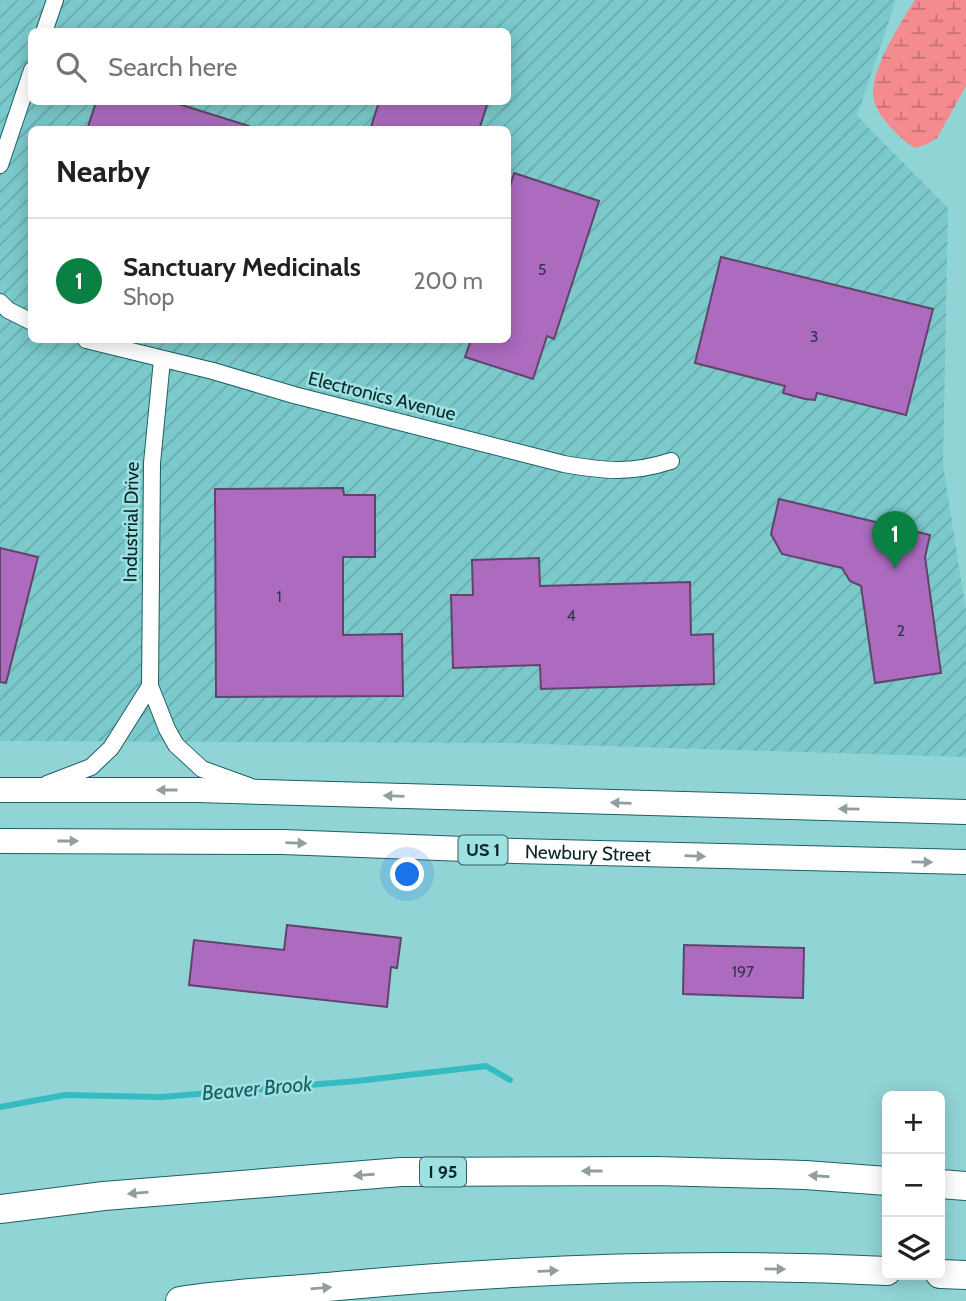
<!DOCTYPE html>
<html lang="en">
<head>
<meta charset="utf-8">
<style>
  :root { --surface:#fff; --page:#f2f2f2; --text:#202124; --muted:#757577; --line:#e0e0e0; --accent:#0b8043 }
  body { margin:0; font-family:Cabin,sans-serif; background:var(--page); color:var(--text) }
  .controls { position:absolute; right:21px; bottom:21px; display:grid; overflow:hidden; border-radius:10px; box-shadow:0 4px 18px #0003 }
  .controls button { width:63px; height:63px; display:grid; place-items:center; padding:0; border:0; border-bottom:2px solid var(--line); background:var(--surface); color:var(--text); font:35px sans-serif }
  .you { position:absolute; left:408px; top:875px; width:24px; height:24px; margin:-18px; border:5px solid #fff; border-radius:50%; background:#1a73e8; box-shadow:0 0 0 10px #1a73e833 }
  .badge { display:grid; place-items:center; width:46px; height:46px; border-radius:50%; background:var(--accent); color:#fff; font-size:23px; font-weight:700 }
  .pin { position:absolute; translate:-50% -58px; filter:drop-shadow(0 2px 4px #0008) }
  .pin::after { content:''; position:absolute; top:37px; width:24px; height:21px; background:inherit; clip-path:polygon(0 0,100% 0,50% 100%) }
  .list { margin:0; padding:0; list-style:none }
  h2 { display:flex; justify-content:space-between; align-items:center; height:91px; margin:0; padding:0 28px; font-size:30px }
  h2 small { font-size:23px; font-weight:400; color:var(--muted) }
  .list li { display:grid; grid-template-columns:46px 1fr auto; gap:21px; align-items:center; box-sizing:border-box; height:126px; padding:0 28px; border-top:2px solid var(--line) }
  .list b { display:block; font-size:26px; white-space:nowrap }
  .list p { margin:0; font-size:23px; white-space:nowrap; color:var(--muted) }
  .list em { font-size:23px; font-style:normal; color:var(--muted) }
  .icon { flex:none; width:38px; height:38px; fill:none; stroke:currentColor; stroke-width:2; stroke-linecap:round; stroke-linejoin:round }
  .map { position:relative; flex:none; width:966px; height:1301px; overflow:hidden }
  .search { position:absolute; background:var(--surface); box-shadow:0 4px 18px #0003; left:28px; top:28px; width:483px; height:77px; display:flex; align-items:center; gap:18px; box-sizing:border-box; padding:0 24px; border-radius:10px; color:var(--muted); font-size:26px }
  .panel { position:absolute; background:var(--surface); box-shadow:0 4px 18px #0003; left:28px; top:126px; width:483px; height:217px; border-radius:10px }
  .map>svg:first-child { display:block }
</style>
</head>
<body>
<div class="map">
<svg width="966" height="1301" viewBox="0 0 966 1301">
  <defs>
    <pattern id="industrial-furrows" width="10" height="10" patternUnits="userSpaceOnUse" patternTransform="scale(1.75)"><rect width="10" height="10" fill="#7bc9cb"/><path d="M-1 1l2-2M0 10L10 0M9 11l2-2" fill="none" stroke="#69acae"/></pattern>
    <pattern id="wetland-marsh" width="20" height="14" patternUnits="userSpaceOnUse" patternTransform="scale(1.75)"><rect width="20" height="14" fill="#f48b8f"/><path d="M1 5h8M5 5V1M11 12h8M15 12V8" fill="none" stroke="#c47175"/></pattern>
  </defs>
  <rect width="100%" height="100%" fill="#91d4d6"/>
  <path fill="url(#industrial-furrows)" fill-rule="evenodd" d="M0 0H896L857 116 948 208 943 465 966 611V757L504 743 0 741ZM32 32H508V102H32ZM32 130H508V340H32Z"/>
  <path fill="url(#wetland-marsh)" d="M915 0H966V86L937 138 927 144 915 148C900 139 873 113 873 94 873 65 900 24 915 0Z"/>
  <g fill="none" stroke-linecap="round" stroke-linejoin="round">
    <path stroke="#34bcc0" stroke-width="6" d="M0 1107 65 1095 161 1097 357 1081 486 1066 510 1080"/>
  </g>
  <path fill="#ac6bbf" stroke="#604469" stroke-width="2" d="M96 102H172L249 126V130H87Z
    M379 102H488L479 130H370Z
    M514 173 599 201 554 339 547 336 533 379 465 357 471 340H508V194Z
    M721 257 933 309 906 415 817 393 815 400 805 399 783 393 785 386 695 363Z
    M343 488 344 495H375V557H343V635L402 634 403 696 216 697 215 489Z
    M779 499 930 535 925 557 941 673 875 683 861 586 850 581 842 568 782 554 771 534Z
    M0 548 38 557 6 683 0 682Z
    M539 558 540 586 690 582 691 635 713 634 714 684 541 689 540 665 453 668 451 595H473L472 560Z
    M287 925 401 938 397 968 391 967 387 1007 189 985 194 940 284 950Z
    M684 945 804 948 803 998 683 994Z"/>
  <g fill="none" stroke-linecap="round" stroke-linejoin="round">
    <defs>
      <path id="minor" d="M44 32 55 0
        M0 165 32 70
        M0 302 8 310 32 322
        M86 340 213 371 294 395 564 464C604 471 631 474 671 461
        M162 360 152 463 150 686 167 729 176 745 202 769 249 786
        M47 784 91 767 111 748 150 686"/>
      <g id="primary">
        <path d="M0 790H197L966 812"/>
        <path id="s1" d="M0 841 283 842 515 851 966 862"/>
      </g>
      <path id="motorway" d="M940 1184 966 1186
        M0 1209 104 1196 401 1172 657 1171 805 1175 887 1181
        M940 1274 966 1275
        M180 1301C232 1293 285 1291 338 1286 520 1269 704 1262 887 1271"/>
    </defs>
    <use href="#minor" stroke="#1a6164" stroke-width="18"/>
    <use href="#primary" stroke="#1a6164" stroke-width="26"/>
    <use href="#motorway" stroke="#1a6164" stroke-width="30"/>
    <use href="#minor" stroke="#fff" stroke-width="16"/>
    <use href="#primary" stroke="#fff" stroke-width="24"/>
    <use href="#motorway" stroke="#fff" stroke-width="28"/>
  </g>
  <defs><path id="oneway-solid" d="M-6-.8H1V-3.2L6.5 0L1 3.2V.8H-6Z" transform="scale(1.75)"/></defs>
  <g fill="#919d9e">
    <use href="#oneway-solid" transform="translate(167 790) rotate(180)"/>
    <use href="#oneway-solid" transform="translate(394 796) rotate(-178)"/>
    <use href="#oneway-solid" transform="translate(621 803) rotate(-178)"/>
    <use href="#oneway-solid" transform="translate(849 809) rotate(-179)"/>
    <use href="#oneway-solid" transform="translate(68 841)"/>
    <use href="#oneway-solid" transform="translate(296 843) rotate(2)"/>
    <use href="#oneway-solid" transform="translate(695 856) rotate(2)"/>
    <use href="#oneway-solid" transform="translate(922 862) rotate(1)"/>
    <use href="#oneway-solid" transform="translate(592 1171) rotate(180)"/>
    <use href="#oneway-solid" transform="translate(364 1175) rotate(176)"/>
    <use href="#oneway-solid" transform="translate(819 1176) rotate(-176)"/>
    <use href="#oneway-solid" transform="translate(138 1193) rotate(175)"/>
    <use href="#oneway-solid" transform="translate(775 1269) rotate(1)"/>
    <use href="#oneway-solid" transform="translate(548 1271) rotate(-2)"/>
    <use href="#oneway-solid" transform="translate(321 1288) rotate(-5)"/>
  </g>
  <g text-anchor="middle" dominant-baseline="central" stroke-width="5" stroke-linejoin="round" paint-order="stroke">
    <g font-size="16" fill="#32374d">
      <text x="542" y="269">5</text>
      <text x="814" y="336">3</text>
      <text x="279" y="596">1</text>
      <text x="571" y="615">4</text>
      <text x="901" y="630">2</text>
      <text x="743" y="971">197</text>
    </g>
    <g fill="#9ee1e3" stroke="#365e5f" stroke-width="2">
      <rect x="458.5" y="835.5" width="49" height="29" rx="5"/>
      <rect x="420" y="1157.5" width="46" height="29" rx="5"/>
    </g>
    <g font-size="18" font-weight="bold" fill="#0a2627">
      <text x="483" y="850">US 1</text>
      <text x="443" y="1172">I 95</text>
    </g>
    <g font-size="19" fill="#0a2627" stroke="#9ee1e3">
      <text transform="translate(382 396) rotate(14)">Electronics Avenue</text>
      <text transform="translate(131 522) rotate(-89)">Industrial Drive</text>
      <text stroke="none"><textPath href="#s1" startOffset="588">Newbury Street</textPath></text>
    </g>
    <g font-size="21" font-style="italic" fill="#186062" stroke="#9ee1e3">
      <text transform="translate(257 1088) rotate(-5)">Beaver Brook</text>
    </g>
  </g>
</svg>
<div class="controls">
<button>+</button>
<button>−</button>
<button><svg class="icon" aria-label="layers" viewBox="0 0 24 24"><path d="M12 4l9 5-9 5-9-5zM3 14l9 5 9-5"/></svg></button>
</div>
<div class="you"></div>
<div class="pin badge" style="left:895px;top:569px">1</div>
<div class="search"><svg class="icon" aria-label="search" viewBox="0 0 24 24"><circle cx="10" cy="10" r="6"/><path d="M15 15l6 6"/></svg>Search here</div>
<section class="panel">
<h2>Nearby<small></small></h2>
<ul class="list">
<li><span class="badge">1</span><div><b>Sanctuary Medicinals</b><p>Shop</p></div><em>200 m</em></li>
</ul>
</section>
</div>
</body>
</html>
